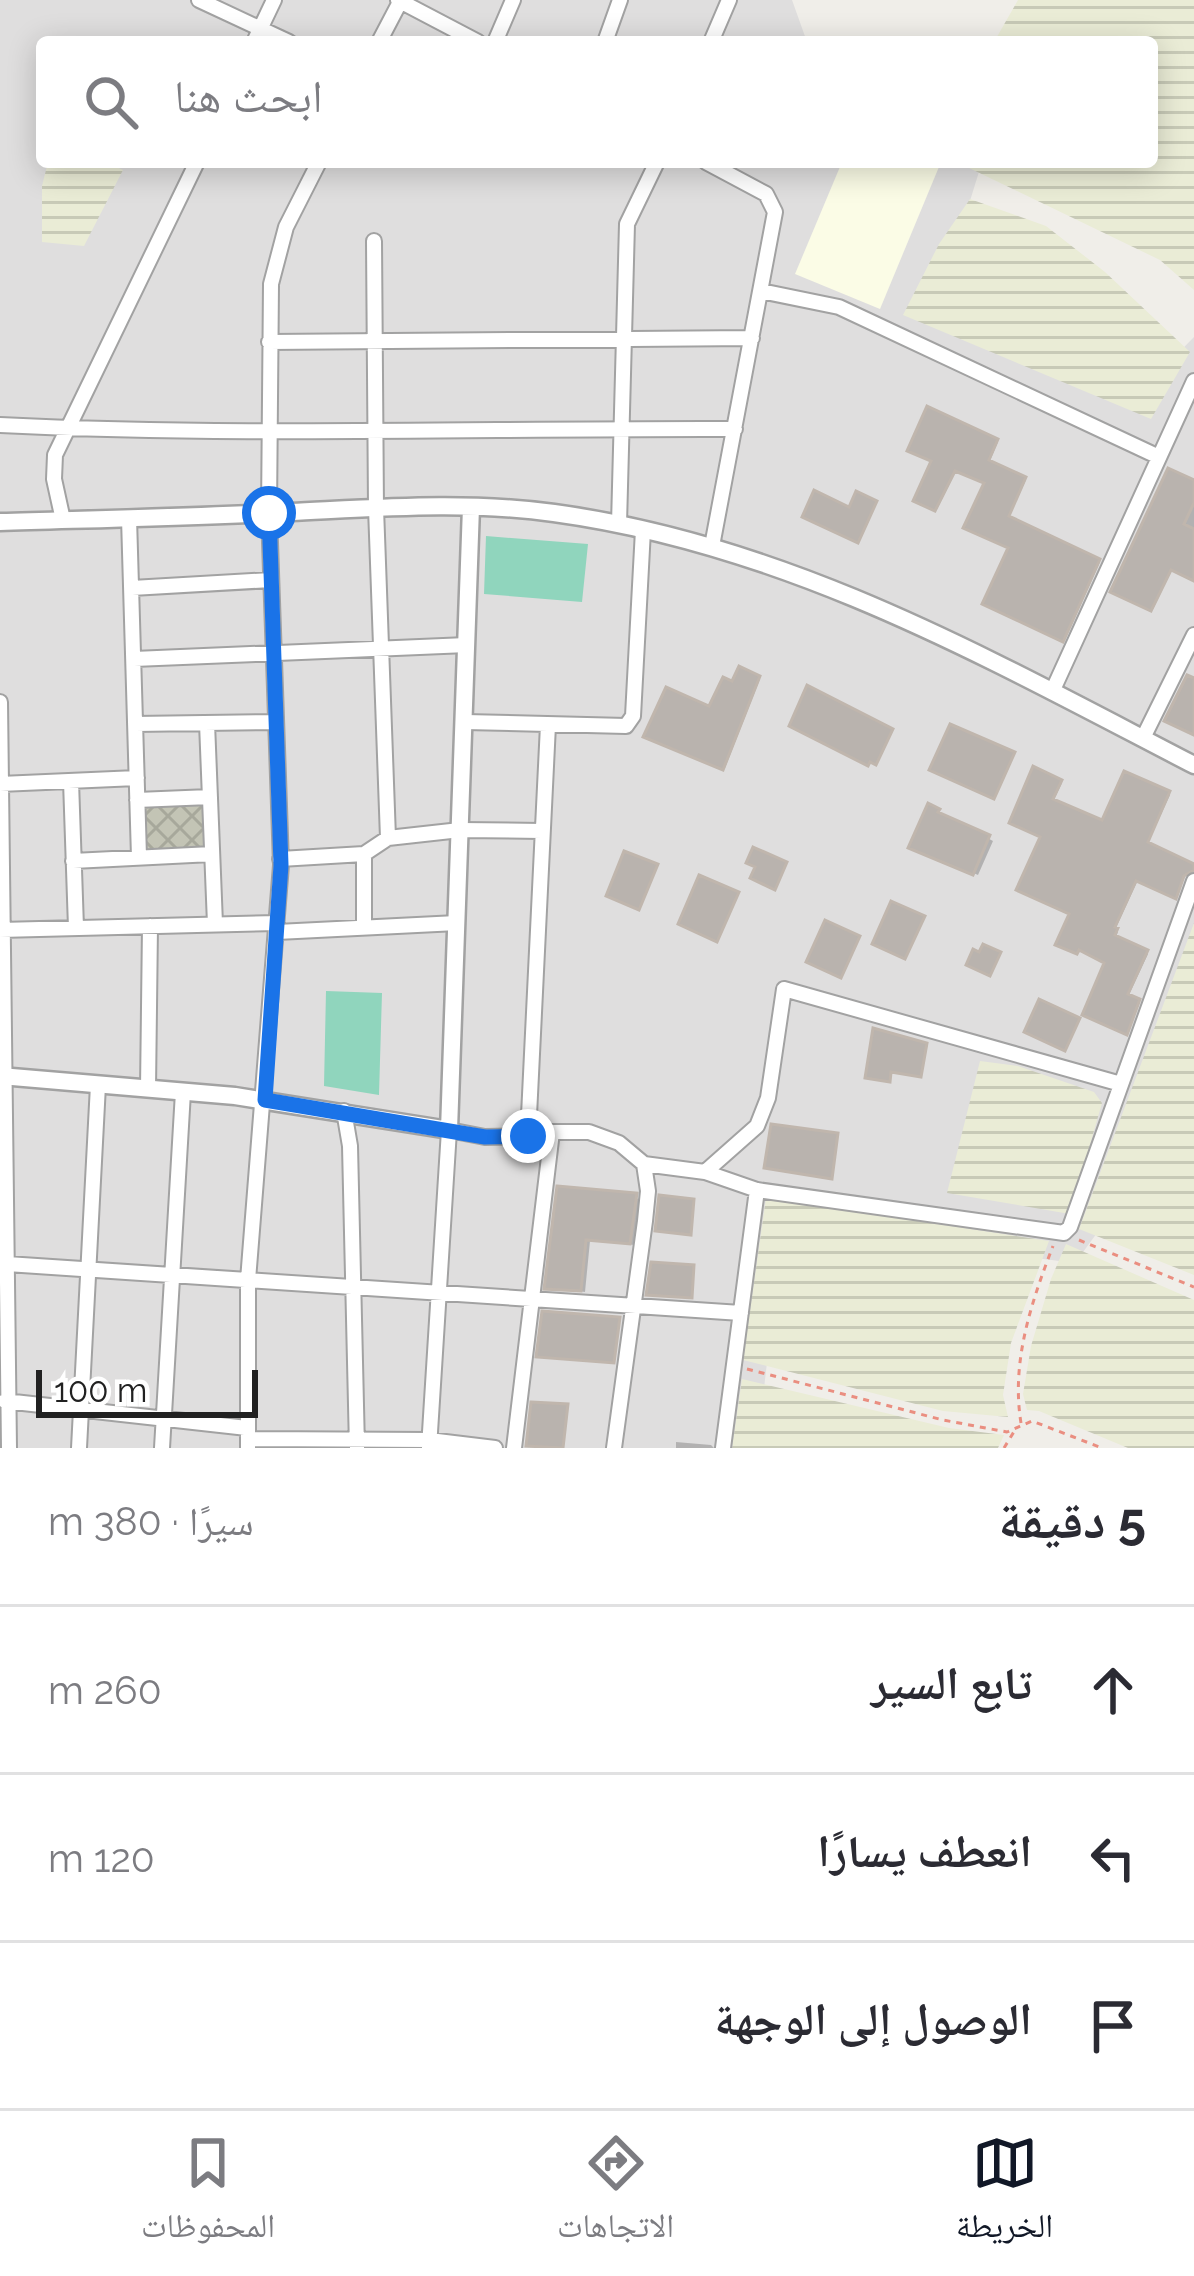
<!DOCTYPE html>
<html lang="ar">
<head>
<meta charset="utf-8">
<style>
  :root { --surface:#fff; --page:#f7f7f7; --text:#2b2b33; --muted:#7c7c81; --line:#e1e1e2; --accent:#111827 }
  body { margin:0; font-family:Raleway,"Noto Naskh Arabic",sans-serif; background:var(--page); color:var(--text); direction:rtl }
  .scale { position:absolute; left:36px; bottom:30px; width:222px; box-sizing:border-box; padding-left:12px; border:6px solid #212121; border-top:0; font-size:33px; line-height:42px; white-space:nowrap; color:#212121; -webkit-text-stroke:9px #fff; paint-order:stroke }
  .stop { position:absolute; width:36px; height:36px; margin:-27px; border:9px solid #1a73e8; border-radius:50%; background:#fff }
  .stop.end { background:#1a73e8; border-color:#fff; box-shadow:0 3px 12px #0008 }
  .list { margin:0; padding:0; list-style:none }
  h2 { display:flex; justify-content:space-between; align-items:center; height:156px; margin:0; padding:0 48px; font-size:51px }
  h2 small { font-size:39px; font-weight:400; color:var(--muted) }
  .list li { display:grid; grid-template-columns:78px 1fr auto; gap:36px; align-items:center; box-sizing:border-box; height:168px; padding:0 48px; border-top:3px solid var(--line) }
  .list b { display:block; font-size:45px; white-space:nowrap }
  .list em { font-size:39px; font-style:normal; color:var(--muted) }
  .icon { flex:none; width:66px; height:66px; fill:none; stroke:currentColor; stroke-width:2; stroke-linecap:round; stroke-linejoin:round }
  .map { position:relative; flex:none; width:1194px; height:1448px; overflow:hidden; direction:ltr }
  .search { position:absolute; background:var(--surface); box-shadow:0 6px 30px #0003; left:36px; right:36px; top:36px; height:132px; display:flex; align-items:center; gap:30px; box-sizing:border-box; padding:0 42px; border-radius:12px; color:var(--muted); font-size:45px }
  .sheet { height:660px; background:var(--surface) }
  nav { display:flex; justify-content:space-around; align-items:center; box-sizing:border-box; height:168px; border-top:3px solid var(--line); background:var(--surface); font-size:33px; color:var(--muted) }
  nav a { display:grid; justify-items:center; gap:6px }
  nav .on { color:var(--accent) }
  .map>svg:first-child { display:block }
</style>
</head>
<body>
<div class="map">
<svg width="1194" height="1448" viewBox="0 0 1194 1448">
  <defs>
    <pattern id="construction-cross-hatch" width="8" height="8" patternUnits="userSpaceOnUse" patternTransform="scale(3)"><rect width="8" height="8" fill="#c3c4b5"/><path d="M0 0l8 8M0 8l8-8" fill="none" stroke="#a7a89b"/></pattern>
    <pattern id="farmland-rules" width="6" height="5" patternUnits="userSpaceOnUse" patternTransform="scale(3)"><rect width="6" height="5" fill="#eaecd6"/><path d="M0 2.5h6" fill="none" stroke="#c8cab7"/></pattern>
  </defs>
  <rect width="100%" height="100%" fill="#f0eee9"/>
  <path fill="#dfdede" d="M0 0H792L807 42H42V162H982L940 298 1133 399 1194 337V997L1108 1218 1075 1263 783 1226 757 1448H0Z"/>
  <path fill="#fbfce6" d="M842 162H941L880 309 795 274Z"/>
  <path fill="url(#construction-cross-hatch)" d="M206 801 208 850 143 853 141 804Z"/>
  <path fill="url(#farmland-rules)" d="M1018 0H1194V290L1160 260 967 167 963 162H1152V42H994Z
    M48 162H106L123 170 84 246 42 242V186Z
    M970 199 1046 226 1105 272 1190 352 1151 419 903 315 939 244Z
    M1194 923V1275L1079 1229Z
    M980 1061 1018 1066 1094 1092 1102 1103 1070 1214 947 1193Z
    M766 1198 1049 1241 1011 1343 1003 1395 1008 1417 943 1411 743 1360Z
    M1066 1244 1194 1300V1448H1128L1039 1411 1027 1410 1023 1394 1031 1346 1051 1279Z
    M742 1379 949 1428 1004 1435 998 1448H732Z"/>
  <path fill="#90d5bd" d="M486 536 588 544 582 602 484 594Z
    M326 991 382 993 379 1095 324 1086Z"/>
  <path fill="#0003" d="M928 410 998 442 989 463 1026 480 1008 519 1100 562 1065 640 986 603 1012 547 988 482 957 469 937 509 917 500 935 460Z
    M1194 484V578L1173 568 1153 609 1114 591Z
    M740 670 760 679 725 768 647 736 710 710 733 685Z
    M1034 770 1062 783 1053 802 1103 824 1126 775 1170 795 1147 845 1194 869 1185 876 1177 897 1138 880 1115 930 1118 932 1115 939 1148 954 1128 997 1140 1002 1128 1033 1086 1014 1108 962 1081 948 1079 953 1059 943 1072 913 1044 836Z
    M930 807 993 841 978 875 912 846Z
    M560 1189 640 1199 635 1245 590 1241 585 1292 548 1287Z
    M676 1442 711 1445 714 1448H676Z"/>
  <path fill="#b9b3ae" stroke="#c0b6ad" stroke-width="3" d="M927 406 998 439 989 460 1026 477 1009 516 1100 559 1063 642 982 604 1008 548 963 528 984 483 955 471 935 511 913 501 931 461 907 451Z
    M1168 468 1194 480V503L1184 524 1194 529V581L1171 570 1151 611 1110 592Z
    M814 490 849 507 856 491 877 501 858 543 802 517Z
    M739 666 760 676 723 770 643 737 666 687 709 706 723 677 732 681Z
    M1187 675 1194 678V735L1164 721Z
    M807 685 893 729 876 765 870 762 868 766 789 726Z
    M950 724 1015 752 994 799 929 770Z
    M1033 766 1062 780 1053 799 1102 820 1124 771 1170 791 1148 842 1194 864V870L1184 876 1176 899 1136 881 1115 927 1118 928 1115 935 1148 950 1128 994 1140 999 1127 1035 1082 1015 1104 963 1079 950 1077 954 1055 945 1069 914 1016 890 1040 837 1009 823Z
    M928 803 940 809 938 812 990 835 973 875 908 848Z
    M753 847 787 862 775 890 750 878 755 867 746 863Z
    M624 851 658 864 639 910 606 896Z
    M699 875 739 892 717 942 678 924Z
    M891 901 925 916 905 959 872 944Z
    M825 920 860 936 841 978 806 962Z
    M983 944 1001 952 990 976 966 965 973 949 979 952Z
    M1039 999 1080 1018 1065 1051 1024 1032Z
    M873 1028 927 1043 921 1077 891 1072 890 1082 865 1078Z
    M771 1124 838 1133 832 1179 764 1168Z
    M557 1186 637 1193 630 1244 586 1240 581 1291 544 1289Z
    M659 1195 694 1199 691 1235 655 1231Z
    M651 1262 694 1265 692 1298 646 1295Z
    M542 1311 620 1317 614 1363 536 1357Z
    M531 1402 568 1404 563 1448 526 1446Z"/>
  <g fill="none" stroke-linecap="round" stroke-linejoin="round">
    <defs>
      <path id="minor" d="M199 0 289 42
        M398 0 478 42
        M254 42 274 0
        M379 42 401 0
        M495 42 513 0
        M605 42 620 0
        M711 42 729 0
        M706 162 766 194 775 212 712 546
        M374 241 376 508 388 838
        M761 291 839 307 1159 457
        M269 342 752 338
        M0 425C245 437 490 428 735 429
        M129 518 139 857
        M63 520 54 479 55 455 197 162
        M619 524 627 224 657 162
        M132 588 271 580
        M134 659 467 645
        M1052 692 1194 381
        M0 702 9 1448
        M465 722 626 726 633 716 643 530
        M207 723 215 924
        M135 724 276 722
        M1143 738 1194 635
        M71 781 76 928
        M0 784 137 778
        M137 800 210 797
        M280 859 364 854 388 838 460 830 542 831
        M73 861 212 854
        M364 928V854
        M0 930 277 923
        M277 932 457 923
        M148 1089 150 926
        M344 1111 350 1146 357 1448
        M552 1132H589L619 1143 644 1164 705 1172 757 1190 1064 1233 1070 1227 1194 881
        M705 1172 757 1126 768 1098 784 989 1121 1084
        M7 1264 741 1313
        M5 1401 247 1428
        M248 1439 429 1440 495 1448
        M79 1448 98 1085
        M162 1448 183 1092
        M248 1448V1280L281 865 269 513 271 284 286 227 319 162
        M429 1448 449 1130 485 1137 528 1136 548 725
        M514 1448 552 1132 528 1136
        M614 1448 645 1221 648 1191 644 1164
        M723 1448 757 1190"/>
      <path id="tertiary" d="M0 522C97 519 194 517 291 512 378 508 467 501 554 513 789 545 987 658 1194 765
        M0 1076 235 1096 449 1130 471 507"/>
    </defs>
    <use href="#minor" stroke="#a2a2a2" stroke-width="18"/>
    <use href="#tertiary" stroke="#a2a2a2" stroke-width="21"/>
    <path stroke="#ea8e80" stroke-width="3" stroke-dasharray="6 6" stroke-linecap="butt" d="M1079 1240 1194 1287
      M747 1369 943 1420 1007 1432 1032 1421 1102 1448
      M1021 1423C1011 1362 1031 1303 1053 1246
      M1004 1448 1015 1430"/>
    <use href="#minor" stroke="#fff" stroke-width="14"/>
    <use href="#tertiary" stroke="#fff" stroke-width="16"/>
  </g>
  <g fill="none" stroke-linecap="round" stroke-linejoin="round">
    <path stroke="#1a73e8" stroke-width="15" d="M269 513 281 865 265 1100 485 1137 528 1136"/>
  </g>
</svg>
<div class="scale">100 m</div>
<div class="stop" style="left:269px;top:513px"></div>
<div class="stop end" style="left:528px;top:1136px"></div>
<div class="search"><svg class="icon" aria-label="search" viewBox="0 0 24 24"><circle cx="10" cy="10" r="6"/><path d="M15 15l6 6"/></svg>ابحث هنا</div>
</div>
<section class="sheet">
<h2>5 دقيقة<small>سيرًا · 380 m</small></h2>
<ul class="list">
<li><svg class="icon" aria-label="ahead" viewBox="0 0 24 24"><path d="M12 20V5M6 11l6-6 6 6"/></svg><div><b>تابع السير</b></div><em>260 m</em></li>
<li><svg class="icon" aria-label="left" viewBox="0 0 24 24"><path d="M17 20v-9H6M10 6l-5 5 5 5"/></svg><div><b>انعطف يسارًا</b></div><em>120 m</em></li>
<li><svg class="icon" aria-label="arrive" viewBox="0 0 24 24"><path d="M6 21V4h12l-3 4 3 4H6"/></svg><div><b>الوصول إلى الوجهة</b></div></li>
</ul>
</section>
<nav>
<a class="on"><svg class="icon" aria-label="map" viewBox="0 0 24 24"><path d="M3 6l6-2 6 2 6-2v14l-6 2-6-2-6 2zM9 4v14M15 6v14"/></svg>الخريطة</a>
<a><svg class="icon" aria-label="directions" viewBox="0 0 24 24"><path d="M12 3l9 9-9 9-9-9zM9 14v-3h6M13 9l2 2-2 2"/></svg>الاتجاهات</a>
<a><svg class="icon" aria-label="saved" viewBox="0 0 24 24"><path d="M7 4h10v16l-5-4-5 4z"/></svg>المحفوظات</a>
</nav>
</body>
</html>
